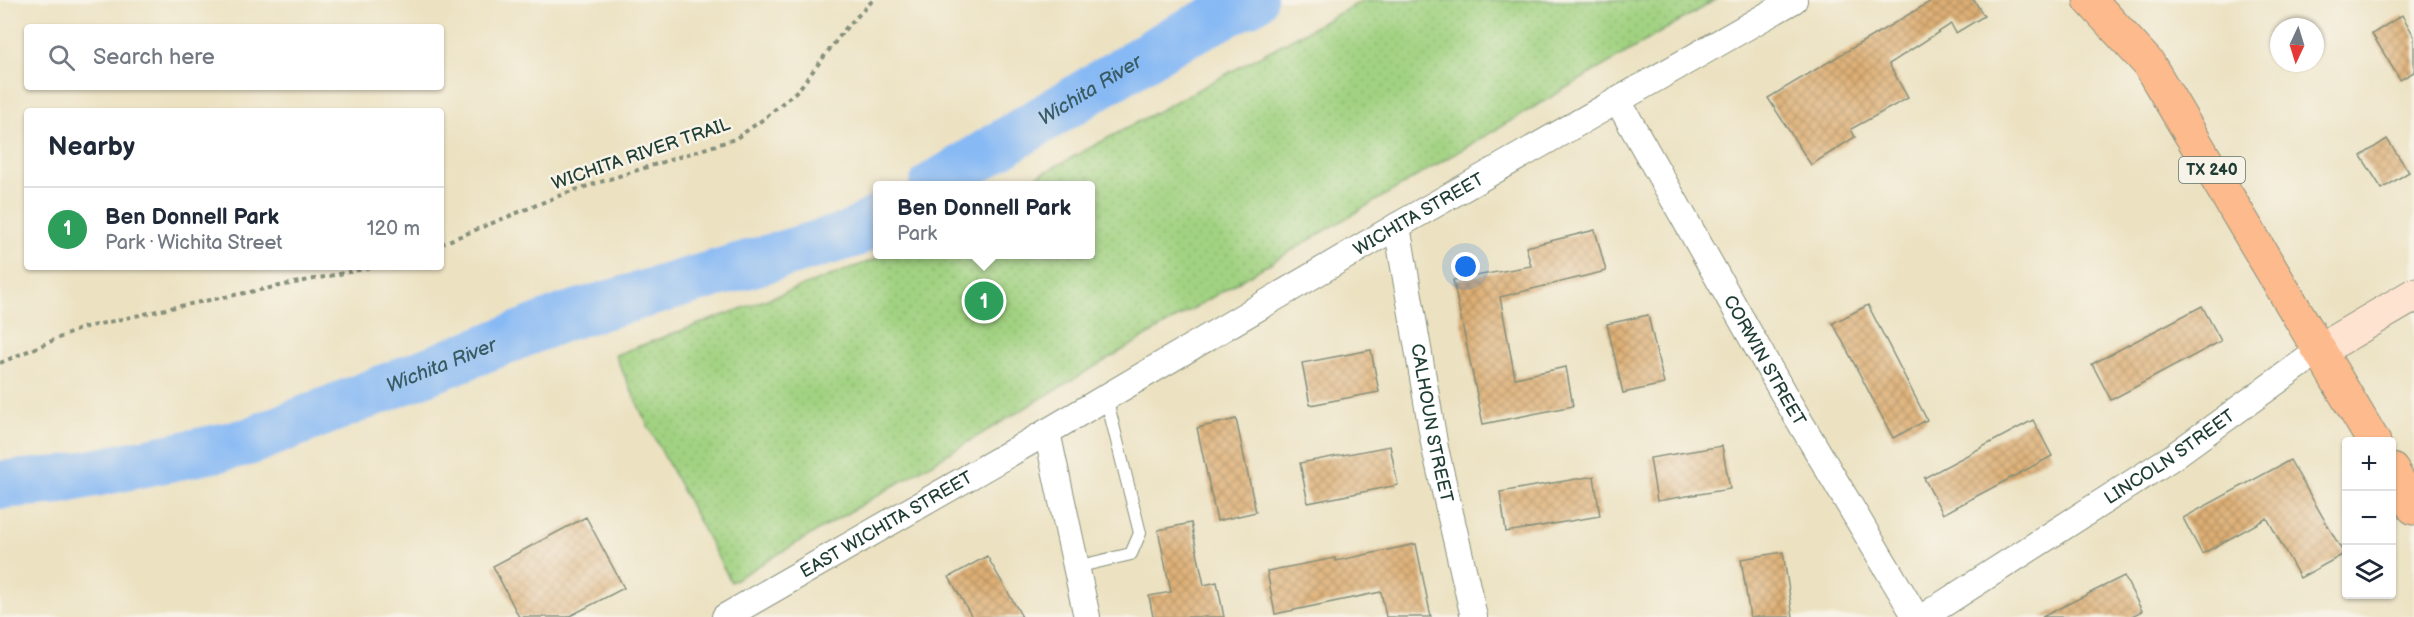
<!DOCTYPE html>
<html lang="en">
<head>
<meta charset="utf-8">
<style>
  :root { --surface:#fff; --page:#f6f6f7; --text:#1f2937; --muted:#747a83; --line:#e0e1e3; --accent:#0f766e }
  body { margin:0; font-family:"Balsamiq Sans",sans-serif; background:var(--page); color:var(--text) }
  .controls { position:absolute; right:18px; bottom:18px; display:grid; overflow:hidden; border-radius:6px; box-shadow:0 2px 4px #0004 }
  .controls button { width:54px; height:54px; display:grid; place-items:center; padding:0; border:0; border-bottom:2px solid var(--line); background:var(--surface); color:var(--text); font:30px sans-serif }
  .compass { position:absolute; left:2270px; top:18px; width:54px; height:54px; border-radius:50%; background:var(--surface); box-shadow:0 2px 4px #0004; rotate:184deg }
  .you { position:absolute; left:1466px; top:267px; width:21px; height:21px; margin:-15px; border:4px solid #fff; border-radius:50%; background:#1a73e8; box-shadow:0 0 0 9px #1a73e833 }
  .badge { display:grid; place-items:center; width:39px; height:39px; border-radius:50%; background:var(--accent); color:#fff; font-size:20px; font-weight:700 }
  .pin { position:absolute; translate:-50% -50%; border:3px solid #fff; box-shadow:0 2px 6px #0006 }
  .popup { position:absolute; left:873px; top:181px; width:222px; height:78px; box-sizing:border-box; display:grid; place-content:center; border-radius:6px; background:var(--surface); filter:drop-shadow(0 2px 4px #0005); font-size:20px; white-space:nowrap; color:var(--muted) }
  .popup b { font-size:22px; color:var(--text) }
  .popup::after { content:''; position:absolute; left:50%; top:100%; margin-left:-12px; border:12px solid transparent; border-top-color:var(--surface) }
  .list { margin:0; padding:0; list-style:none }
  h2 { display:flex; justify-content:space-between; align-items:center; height:78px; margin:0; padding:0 24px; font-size:26px }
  h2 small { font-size:20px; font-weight:400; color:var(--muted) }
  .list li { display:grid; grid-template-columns:39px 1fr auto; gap:18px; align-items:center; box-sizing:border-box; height:84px; padding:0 24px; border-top:2px solid var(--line) }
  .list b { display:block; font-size:22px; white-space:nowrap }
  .list p { margin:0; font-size:20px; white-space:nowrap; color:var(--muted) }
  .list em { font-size:20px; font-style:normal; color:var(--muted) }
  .icon { flex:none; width:33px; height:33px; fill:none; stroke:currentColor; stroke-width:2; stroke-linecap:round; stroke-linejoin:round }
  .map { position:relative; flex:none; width:2414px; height:617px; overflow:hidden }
  .search { position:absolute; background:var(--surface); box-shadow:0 2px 4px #0004; left:24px; top:24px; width:420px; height:66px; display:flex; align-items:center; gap:15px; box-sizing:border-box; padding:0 21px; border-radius:6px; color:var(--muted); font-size:22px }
  .panel { position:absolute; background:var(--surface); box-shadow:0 2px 4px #0004; left:24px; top:108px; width:420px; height:162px; border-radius:6px }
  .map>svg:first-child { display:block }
</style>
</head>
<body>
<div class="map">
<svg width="2414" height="617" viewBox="0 0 2414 617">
  <defs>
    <pattern id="grass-dots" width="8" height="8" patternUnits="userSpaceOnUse" patternTransform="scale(1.5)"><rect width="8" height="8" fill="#a1d281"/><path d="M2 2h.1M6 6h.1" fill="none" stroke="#8ab570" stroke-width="1.8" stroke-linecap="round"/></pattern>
    <pattern id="building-cross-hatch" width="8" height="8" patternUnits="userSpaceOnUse" patternTransform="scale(1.5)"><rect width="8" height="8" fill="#deaf74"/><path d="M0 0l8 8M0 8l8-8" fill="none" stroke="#b39060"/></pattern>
  </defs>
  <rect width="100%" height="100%" fill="#f7f3e8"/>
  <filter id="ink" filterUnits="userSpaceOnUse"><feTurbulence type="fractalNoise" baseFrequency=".0167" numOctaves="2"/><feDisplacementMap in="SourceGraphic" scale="12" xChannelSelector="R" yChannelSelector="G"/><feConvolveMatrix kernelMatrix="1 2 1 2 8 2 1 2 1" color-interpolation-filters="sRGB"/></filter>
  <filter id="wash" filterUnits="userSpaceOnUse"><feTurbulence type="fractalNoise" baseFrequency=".008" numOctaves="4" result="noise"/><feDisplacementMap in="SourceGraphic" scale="24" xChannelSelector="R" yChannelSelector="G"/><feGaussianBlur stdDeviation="1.35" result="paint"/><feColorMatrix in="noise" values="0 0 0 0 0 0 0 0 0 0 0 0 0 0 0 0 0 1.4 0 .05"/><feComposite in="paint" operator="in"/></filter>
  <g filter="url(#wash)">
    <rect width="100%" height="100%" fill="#ece2c2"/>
    <path fill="url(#grass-dots)" stroke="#60885a" stroke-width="1.5" d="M1364 0H1715L731 582 644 418 615 355 887 255 1090 254V186L1021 185Z"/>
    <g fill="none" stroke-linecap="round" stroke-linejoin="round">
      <g stroke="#87b9f4" stroke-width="48">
        <path id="s1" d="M933 186 1173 40 1253 0"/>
        <path id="s2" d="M0 485 60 480 248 442 565 317 853 234 878 219"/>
      </g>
    </g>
    <g id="blocks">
      <path fill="url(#building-cross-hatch)" d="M1933 0H1974L1984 16 1956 33 1951 24 1889 64 1908 98 1851 129 1855 137 1811 165 1768 98Z
        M2402 15 2414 36V72L2400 80 2372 34Z
        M2387 139 2409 172 2382 189 2361 156Z
        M1595 230 1606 271 1500 297 1515 378 1566 367 1573 406 1483 424 1453 280 1531 266 1526 247Z
        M1868 305 1927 420 1893 438 1833 323Z
        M2202 306 2221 341 2111 400 2092 364Z
        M1648 315 1664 384 1623 393 1607 324Z
        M1371 350 1379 392 1310 405 1302 363Z
        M1236 419 1256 512 1217 521 1197 428Z
        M2033 420 2052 456 1943 514 1924 478Z
        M1390 446 1398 485 1308 503 1300 463Z
        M1722 446 1730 489 1657 501 1650 458Z
        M2290 460 2344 554 2300 578 2267 518 2202 554 2183 518Z
        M1594 476 1600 516 1506 532 1500 492Z
        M586 517 624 588 568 617H519L493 566Z
        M1191 523 1204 585 1217 582 1224 617H1153L1149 596 1171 592 1158 530Z
        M1416 544 1431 617H1386L1381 592 1275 614 1267 571 1335 558 1336 561Z
        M1783 552 1793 617H1750L1741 559Z
        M987 556 1022 617H972L949 577Z
        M2124 576 2142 611 2130 617H2042Z"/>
    </g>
  </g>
  <g filter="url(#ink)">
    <use href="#blocks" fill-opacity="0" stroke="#86907b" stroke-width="1.5"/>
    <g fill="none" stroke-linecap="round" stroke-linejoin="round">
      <defs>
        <path id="lane" d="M1076 567 1131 554 1140 533 1106 397"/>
        <g id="street">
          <path id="s3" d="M1618 101 1787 400 1916 617"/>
          <path id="s4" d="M1397 226 1435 448 1474 617"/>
          <path d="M1047 432 1087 617"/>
          <path id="s5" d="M725 617 1047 432 1397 226 1794 0"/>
          <path id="s6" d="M1923 617 2171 458 2320 350"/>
        </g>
        <path id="secondary" d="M2320 350 2414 295"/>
        <path id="primary" d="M2090 0 2148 63 2374 442
          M2392 470 2414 508"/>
      </defs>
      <use href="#lane" stroke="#86907b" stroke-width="14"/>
      <use href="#street" stroke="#86907b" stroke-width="28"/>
      <use href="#secondary" stroke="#86907b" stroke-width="35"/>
      <use href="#primary" stroke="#86907b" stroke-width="35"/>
      <path stroke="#86907b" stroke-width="4" stroke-dasharray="4.5 4.5" stroke-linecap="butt" d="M441 244 566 193 735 139 765 118 799 89 846 28 873 0
        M0 363 82 328 175 307 374 267"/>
      <use href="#lane" stroke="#fff" stroke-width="12"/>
      <use href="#street" stroke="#fff" stroke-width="26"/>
      <use href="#secondary" stroke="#fee3d1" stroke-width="33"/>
      <use href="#primary" stroke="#fcba8d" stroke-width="33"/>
    </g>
  </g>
  <g text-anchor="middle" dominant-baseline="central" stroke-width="5" stroke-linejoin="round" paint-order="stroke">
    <rect fill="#f7f3e8" stroke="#60746a" stroke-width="1.5" x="2179" y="157" width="66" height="26" rx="4.5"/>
    <g font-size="16" font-weight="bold" fill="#1f3d34">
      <text x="2212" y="170">TX 240</text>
    </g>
    <g font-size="18" fill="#1f3d34" stroke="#f7f3e8">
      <text transform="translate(641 154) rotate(-19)">WICHITA RIVER TRAIL</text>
      <text stroke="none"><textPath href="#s5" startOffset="802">WICHITA STREET</textPath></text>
      <text stroke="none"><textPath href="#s3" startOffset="298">CORWIN STREET</textPath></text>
      <text stroke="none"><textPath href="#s4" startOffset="200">CALHOUN STREET</textPath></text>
      <text stroke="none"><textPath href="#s6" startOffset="294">LINCOLN STREET</textPath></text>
      <text stroke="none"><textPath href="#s5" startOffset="186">EAST WICHITA STREET</textPath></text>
    </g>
    <g font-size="20" font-style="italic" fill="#395c64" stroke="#f7f3e8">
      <text stroke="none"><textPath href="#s1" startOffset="184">Wichita River</textPath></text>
      <text stroke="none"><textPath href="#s2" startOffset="460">Wichita River</textPath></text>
    </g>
  </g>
</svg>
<div class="controls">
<button>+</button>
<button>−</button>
<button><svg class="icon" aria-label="layers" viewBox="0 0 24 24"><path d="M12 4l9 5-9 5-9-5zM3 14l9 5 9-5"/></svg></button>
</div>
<svg class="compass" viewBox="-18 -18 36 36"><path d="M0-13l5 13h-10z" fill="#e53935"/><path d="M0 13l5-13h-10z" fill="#747a83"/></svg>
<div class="you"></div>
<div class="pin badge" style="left:984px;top:301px;background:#2e9e5b">1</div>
<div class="popup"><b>Ben Donnell Park</b>Park</div>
<div class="search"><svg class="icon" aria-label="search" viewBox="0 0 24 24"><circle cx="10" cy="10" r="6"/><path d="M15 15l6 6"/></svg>Search here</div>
<section class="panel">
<h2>Nearby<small></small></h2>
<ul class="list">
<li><span class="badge" style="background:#2e9e5b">1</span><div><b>Ben Donnell Park</b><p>Park · Wichita Street</p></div><em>120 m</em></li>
</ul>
</section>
</div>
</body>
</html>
